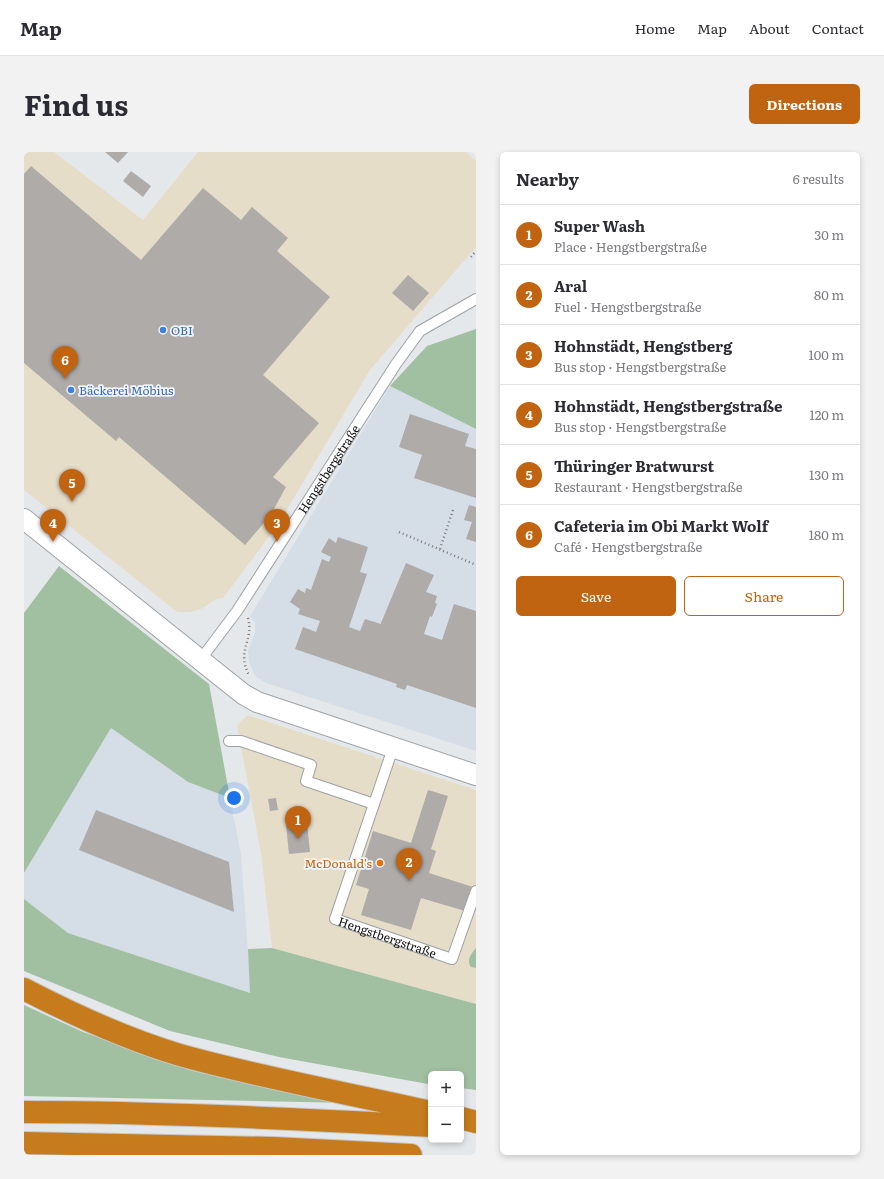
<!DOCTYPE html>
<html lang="en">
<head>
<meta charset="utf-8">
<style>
  :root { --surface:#fff; --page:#f2f2f3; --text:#2b2b33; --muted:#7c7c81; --line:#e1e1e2; --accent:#c06412 }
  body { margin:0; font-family:Literata,serif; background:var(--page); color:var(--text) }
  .controls { position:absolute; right:12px; bottom:12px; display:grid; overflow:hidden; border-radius:6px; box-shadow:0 2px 6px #0003 }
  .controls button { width:36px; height:36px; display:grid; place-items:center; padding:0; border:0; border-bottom:1px solid var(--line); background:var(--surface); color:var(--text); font:20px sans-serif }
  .you { position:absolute; left:210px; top:646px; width:14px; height:14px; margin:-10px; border:3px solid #fff; border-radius:50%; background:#1a73e8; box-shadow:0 0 0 6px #1a73e833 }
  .badge { display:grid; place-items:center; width:26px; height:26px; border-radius:50%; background:var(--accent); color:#fff; font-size:13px; font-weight:700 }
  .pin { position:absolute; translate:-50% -33px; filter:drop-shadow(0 1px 2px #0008) }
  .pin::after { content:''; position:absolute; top:21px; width:14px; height:12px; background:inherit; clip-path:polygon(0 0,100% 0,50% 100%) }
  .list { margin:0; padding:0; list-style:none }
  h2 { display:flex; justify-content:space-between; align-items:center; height:52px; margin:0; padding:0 16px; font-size:17px }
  h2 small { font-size:13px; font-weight:400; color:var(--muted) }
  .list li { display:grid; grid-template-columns:26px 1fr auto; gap:12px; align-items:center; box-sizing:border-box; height:60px; padding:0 16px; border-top:1px solid var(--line) }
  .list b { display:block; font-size:15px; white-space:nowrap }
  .list p { margin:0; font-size:13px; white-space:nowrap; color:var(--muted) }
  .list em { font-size:13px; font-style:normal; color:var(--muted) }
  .actions { display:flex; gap:8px; padding:12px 16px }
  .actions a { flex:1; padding:9px 0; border:1px solid var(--accent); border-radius:6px; text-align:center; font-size:14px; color:var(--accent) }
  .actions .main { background:var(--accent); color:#fff }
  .map { position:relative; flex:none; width:452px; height:1003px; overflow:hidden; border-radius:6px }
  header { display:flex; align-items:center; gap:24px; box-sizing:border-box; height:56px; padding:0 20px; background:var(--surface); border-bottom:1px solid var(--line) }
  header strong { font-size:19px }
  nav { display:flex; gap:22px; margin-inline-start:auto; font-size:14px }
  .intro { display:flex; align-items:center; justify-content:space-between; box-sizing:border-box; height:96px; padding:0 24px }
  h1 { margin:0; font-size:28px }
  .button { padding:10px 18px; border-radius:6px; background:var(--accent); color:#fff; font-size:14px; font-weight:700 }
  main { display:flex; gap:24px; padding:0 24px }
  aside { flex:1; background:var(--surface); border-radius:6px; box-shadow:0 2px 6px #0003 }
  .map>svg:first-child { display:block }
</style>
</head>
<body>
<header>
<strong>Map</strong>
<nav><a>Home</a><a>Map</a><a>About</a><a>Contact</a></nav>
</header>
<div class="intro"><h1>Find us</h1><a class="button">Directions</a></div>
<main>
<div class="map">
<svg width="452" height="1003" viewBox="0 0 452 1003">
  <rect width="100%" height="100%" fill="#e5e8eb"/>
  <path fill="#e6ddc8" d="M0 0H30L119 68 174 0H442L452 9V95L346 218 259 364 239 393 199 446 192 447 179 456 168 460H154L148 456 0 338Z
    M223 563 452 638V852L248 796 237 702 213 574Z"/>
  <path fill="#d5dee6" d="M366 234 452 277V599L242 531 231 524 225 510 224 499 231 480V471L226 464Z
    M87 576 164 630 206 646 217 702 227 842 44 781 0 747V721Z"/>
  <path fill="#a1bfa1" d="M452 177V277L366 234 403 194Z
    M35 414 185 532 206 646 164 630 87 576 0 721V461Z
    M0 747 44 781 226 841 224 797 248 796 452 852V938L437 936V922H407V932H404L255 905 146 879 0 819Z
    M452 796V816L447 815C442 808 447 802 452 796Z
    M0 853 59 880 169 919 326 951 0 944Z"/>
  <path fill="#aeaba9" d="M81 0H104L94 11Z
    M7 14 117 108 179 36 217 68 228 55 264 86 253 99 306 145 239 223 295 271 249 325 262 335 246 364 221 393 95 285 92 289 0 211V22Z
    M107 19 127 34 119 45 99 29Z
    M384 123 405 141 389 159 368 141Z
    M386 262 445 282 441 294 452 297V346L390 326 398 303 375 295Z
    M445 353 452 355V390L442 387 448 370 440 368Z
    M314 385 344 395 336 420 343 422 325 475 336 479 341 467 357 472V471L382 411 410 423 402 440 413 444 411 451 413 452 408 465 406 464 400 482 418 488 430 452 452 459V556L383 533 381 538 372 535 373 532 271 497 279 475 292 480 296 469 274 462 276 457 266 450 274 437 281 441 282 436 287 438 298 407 305 410 307 405 297 400 305 386 312 391Z
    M404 638 424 644 407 697 412 699 405 721 449 735 441 759 397 746 387 778 337 763 345 737 332 733 349 679 387 691Z
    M252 646 254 658 246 659 244 647Z
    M72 658 205 710 210 760 55 698Z
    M283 671 286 700 265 702 262 673Z"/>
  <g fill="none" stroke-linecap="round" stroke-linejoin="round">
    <defs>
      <g id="service">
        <path id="s1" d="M177 507 213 459 372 212 396 179 452 147"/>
        <path d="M205 589H217L287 613 282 629 350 652"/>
        <path id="s2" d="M369 596 311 767 428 807 452 739"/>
      </g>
      <path id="minor" d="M0 367 219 542 233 550 452 623"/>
      <path id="motorway" d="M0 837C50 863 102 887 156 903 238 926 323 941 407 960
        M0 960C136 960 271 967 407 974
        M437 966 452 970
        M0 991 250 996 387 1003"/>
    </defs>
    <use href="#service" stroke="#9ea1a3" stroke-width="12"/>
    <use href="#minor" stroke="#9ea1a3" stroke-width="22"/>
    <use href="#motorway" stroke="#c6c6c6" stroke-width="24"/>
    <path stroke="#7a7c7e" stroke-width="2.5" stroke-dasharray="1 3" stroke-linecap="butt" d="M451 0 452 1
      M447 105 452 99
      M375 380 452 413
      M416 397 429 358
      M224 466C230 489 212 499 225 523"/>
    <use href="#service" stroke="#fff" stroke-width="10"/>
    <use href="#minor" stroke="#fff" stroke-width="20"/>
    <use href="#motorway" stroke="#c67c1c" stroke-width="22"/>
  </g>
  <g fill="#3f7fe0" stroke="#f3f5f8" stroke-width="1.5">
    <circle cx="139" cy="178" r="4"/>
    <circle cx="47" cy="238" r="4"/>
  </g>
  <circle fill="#e8710a" stroke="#f3f5f8" stroke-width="1.5" cx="356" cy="711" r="4"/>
  <g text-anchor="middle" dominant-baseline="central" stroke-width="3.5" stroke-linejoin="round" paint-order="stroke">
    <g font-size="12" fill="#366cbe" stroke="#f3f5f8" text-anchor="start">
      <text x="147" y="178">OBI</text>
      <text x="55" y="238">Bäckerei Möbius</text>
    </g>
    <g font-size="12" fill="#121213" stroke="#f3f5f8">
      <text stroke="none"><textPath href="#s1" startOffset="229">Hengstbergstraße</textPath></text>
      <text stroke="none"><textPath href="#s2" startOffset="236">Hengstbergstraße</textPath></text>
    </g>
    <g font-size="12" fill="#c56008" stroke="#f3f5f8" text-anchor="end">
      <text x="348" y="711">McDonald's</text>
    </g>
  </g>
</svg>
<div class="controls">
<button>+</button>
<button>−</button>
</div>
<div class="you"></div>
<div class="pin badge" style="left:274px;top:687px">1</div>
<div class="pin badge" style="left:385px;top:729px">2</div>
<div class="pin badge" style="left:253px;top:390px">3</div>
<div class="pin badge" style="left:29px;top:390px">4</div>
<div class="pin badge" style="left:48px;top:350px">5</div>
<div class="pin badge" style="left:41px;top:227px">6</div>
</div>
<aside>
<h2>Nearby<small>6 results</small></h2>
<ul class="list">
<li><span class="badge">1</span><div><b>Super Wash</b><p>Place · Hengstbergstraße</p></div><em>30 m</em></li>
<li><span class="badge">2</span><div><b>Aral</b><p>Fuel · Hengstbergstraße</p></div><em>80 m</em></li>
<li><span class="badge">3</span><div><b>Hohnstädt, Hengstberg</b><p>Bus stop · Hengstbergstraße</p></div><em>100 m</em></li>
<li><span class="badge">4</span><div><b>Hohnstädt, Hengstbergstraße</b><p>Bus stop · Hengstbergstraße</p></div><em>120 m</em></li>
<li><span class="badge">5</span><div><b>Thüringer Bratwurst</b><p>Restaurant · Hengstbergstraße</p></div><em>130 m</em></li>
<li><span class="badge">6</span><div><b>Cafeteria im Obi Markt Wolf</b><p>Café · Hengstbergstraße</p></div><em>180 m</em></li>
</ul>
<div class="actions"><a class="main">Save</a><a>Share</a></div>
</aside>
</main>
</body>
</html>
